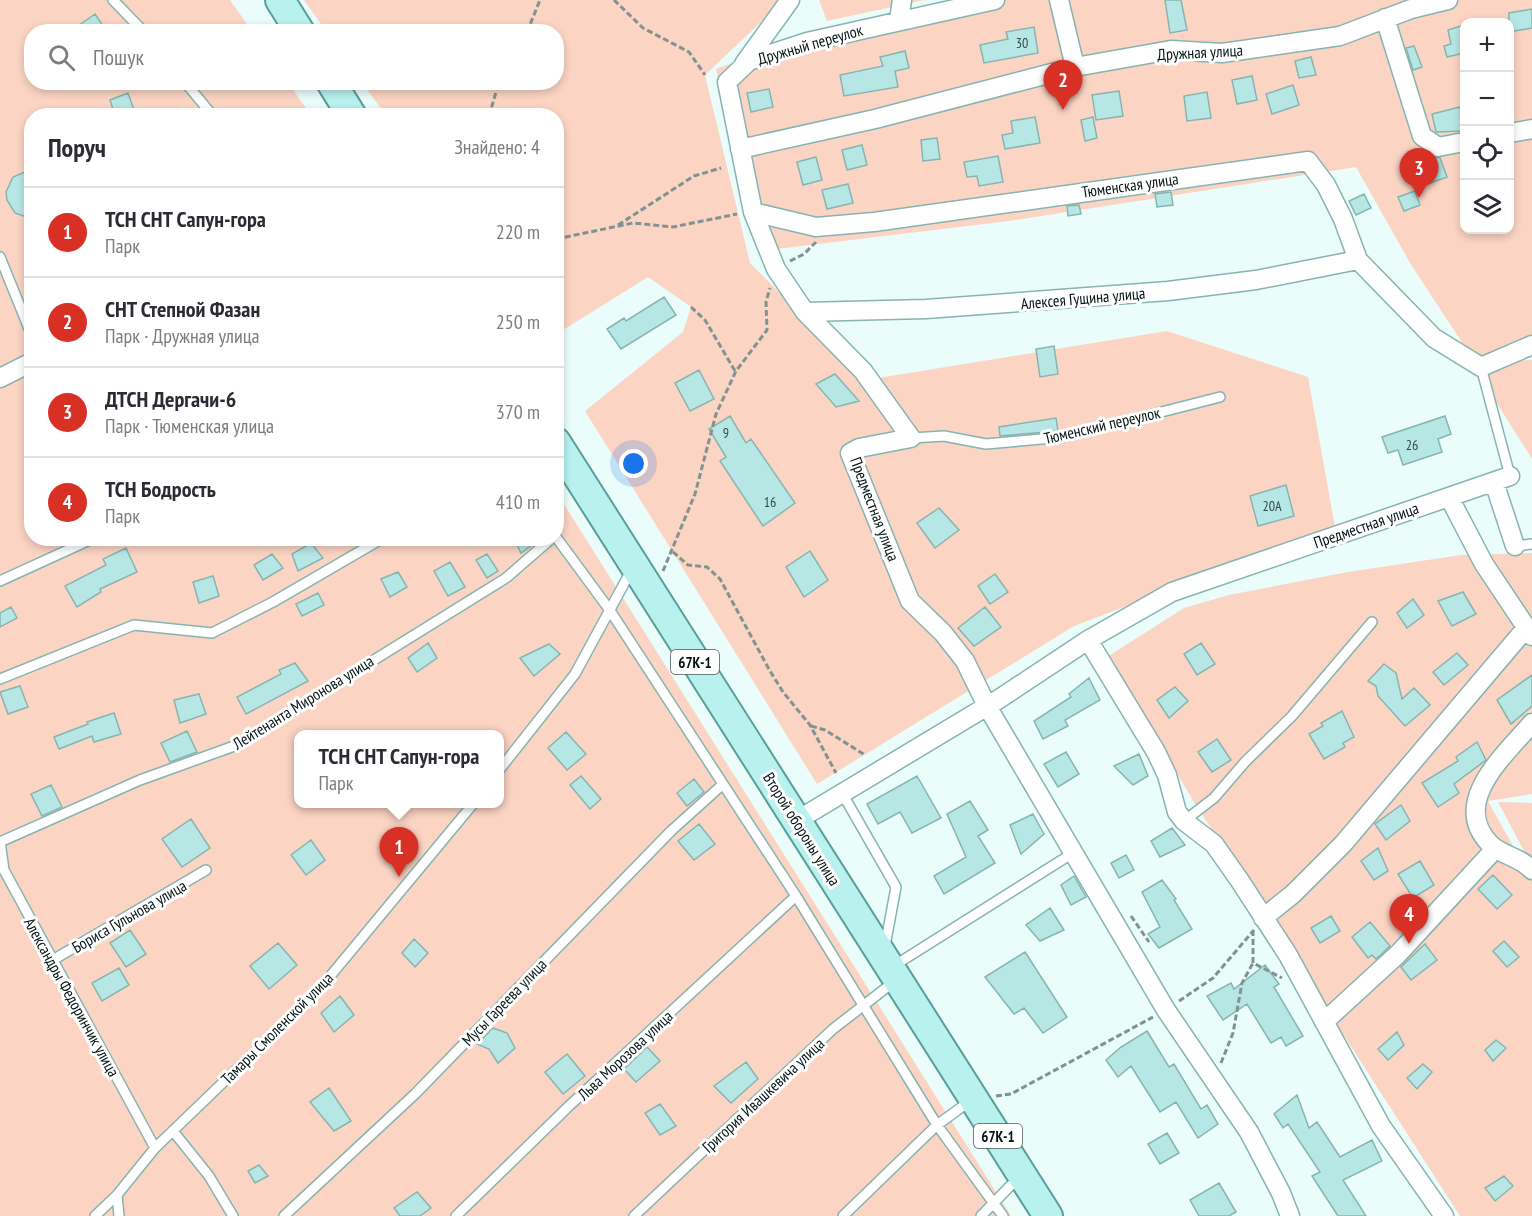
<!DOCTYPE html>
<html lang="uk">
<head>
<meta charset="utf-8">
<style>
  :root { --surface:#fff; --page:#f2f2f3; --text:#2b2b33; --muted:#7c7c81; --line:#e1e1e2; --accent:#d93025 }
  body { margin:0; font-family:"PT Sans Narrow",sans-serif; background:var(--page); color:var(--text) }
  .controls { position:absolute; right:18px; top:18px; display:grid; overflow:hidden; border-radius:12px; box-shadow:0 3px 9px #0003 }
  .controls button { width:54px; height:54px; display:grid; place-items:center; padding:0; border:0; border-bottom:2px solid var(--line); background:var(--surface); color:var(--text); font:30px sans-serif }
  .you { position:absolute; left:634px; top:464px; width:21px; height:21px; margin:-15px; border:4px solid #fff; border-radius:50%; background:#1a73e8; box-shadow:0 0 0 9px #1a73e833 }
  .badge { display:grid; place-items:center; width:39px; height:39px; border-radius:50%; background:var(--accent); color:#fff; font-size:20px; font-weight:700 }
  .pin { position:absolute; translate:-50% -50px; filter:drop-shadow(0 2px 3px #0008) }
  .pin::after { content:''; position:absolute; top:32px; width:21px; height:18px; background:inherit; clip-path:polygon(0 0,100% 0,50% 100%) }
  .popup { position:absolute; left:294px; top:730px; width:210px; height:78px; box-sizing:border-box; display:grid; place-content:center; border-radius:12px; background:var(--surface); filter:drop-shadow(0 2px 4px #0005); font-size:20px; white-space:nowrap; color:var(--muted) }
  .popup b { font-size:22px; color:var(--text) }
  .popup::after { content:''; position:absolute; left:50%; top:100%; margin-left:-12px; border:12px solid transparent; border-top-color:var(--surface) }
  .list { margin:0; padding:0; list-style:none }
  h2 { display:flex; justify-content:space-between; align-items:center; height:78px; margin:0; padding:0 24px; font-size:26px }
  h2 small { font-size:20px; font-weight:400; color:var(--muted) }
  .list li { display:grid; grid-template-columns:39px 1fr auto; gap:18px; align-items:center; box-sizing:border-box; height:90px; padding:0 24px; border-top:2px solid var(--line) }
  .list b { display:block; font-size:22px; white-space:nowrap }
  .list p { margin:0; font-size:20px; white-space:nowrap; color:var(--muted) }
  .list em { font-size:20px; font-style:normal; color:var(--muted) }
  .icon { flex:none; width:33px; height:33px; fill:none; stroke:currentColor; stroke-width:2; stroke-linecap:round; stroke-linejoin:round }
  .map { position:relative; flex:none; width:1532px; height:1216px; overflow:hidden }
  .search { position:absolute; background:var(--surface); box-shadow:0 3px 9px #0003; left:24px; top:24px; width:540px; height:66px; display:flex; align-items:center; gap:15px; box-sizing:border-box; padding:0 21px; border-radius:24px; color:var(--muted); font-size:22px }
  .panel { position:absolute; background:var(--surface); box-shadow:0 3px 9px #0003; left:24px; top:108px; width:540px; height:438px; border-radius:24px }
  .map>svg:first-child { display:block }
</style>
</head>
<body>
<div class="map">
<svg width="1532" height="1216" viewBox="0 0 1532 1216">
  <rect width="100%" height="100%" fill="#eafdfb"/>
  <path fill="#fbd4c3" fill-rule="evenodd" d="M0 0H230L252 31 32 32V82L288 83 311 115 32 116V538H556L557 493 1011 1216H0ZM298 734H500V804H298Z
    M304 0H784L705 75 750 263 866 380 1167 331 1308 377 1335 527 1074 626 817 784 585 411 683 332 691 307 648 277 563 330 556 321V116L386 115 362 83 556 82V32L326 31Z
    M819 0H924L827 21Z
    M954 0H1532V351L1497 361 1532 360V459L1470 361H1474L1410 263 1356 167 1009 221 759 251 748 224 716 69 818 32ZM1464 22H1510V230H1464Z
    M1532 553V794L1488 801 1532 880V1216H1460L1194 802 1107 657 1184 608 1229 595 1348 572 1461 555Z
    M1498 802 1532 803V866Z"/>
  <path fill="#b7e7e4" stroke="#86b5b1" stroke-width="1.5" d="M1165 0H1181L1187 30 1170 33Z
    M1532 9V28L1509 32V13Z
    M95 14 107 32H87L81 24Z
    M1464 25V53L1447 57 1444 46 1451 44 1448 30Z
    M1034 27 1038 53 984 63 980 45 1008 39 1006 32Z
    M1414 46 1422 67 1413 70 1406 48Z
    M905 51 909 68 895 71 898 87 844 96 840 75 883 66 880 57Z
    M1311 57 1316 75 1299 78 1295 61Z
    M1252 76 1257 100 1237 104 1232 80Z
    M1293 85 1299 105 1272 114 1266 94Z
    M769 89 773 107 751 112 747 93Z
    M1119 91 1123 116 1096 120 1092 95Z
    M1207 92 1211 118 1187 121 1184 96Z
    M128 93 134 110 115 116 110 100Z
    M1460 107 1464 131 1436 132 1432 114Z
    M1035 117 1040 143 1005 149 1002 135 1013 133 1011 121Z
    M1093 117 1097 138 1085 141 1081 120Z
    M937 138 940 159 923 161 921 140Z
    M862 145 867 165 847 170 842 150Z
    M998 156 1003 182 979 186 977 176 967 177 964 162Z
    M816 157 822 180 803 185 797 162Z
    M1434 157 1440 158 1447 177 1422 186 1414 165Z
    M32 169V219L15 213 7 200 6 192 13 177Z
    M848 184 853 203 827 209 822 190Z
    M1415 191 1420 205 1404 211 1398 197Z
    M1171 192 1173 205 1157 207 1155 194Z
    M1364 194 1371 208 1356 215 1349 201Z
    M1079 205 1081 214 1068 216 1067 206Z
    M664 297 676 315 621 349 607 329 624 318 626 321Z
    M1054 346 1058 374 1040 377 1036 349Z
    M699 370 714 399 690 411 675 383Z
    M835 374 859 401 836 407 816 384Z
    M730 416 746 443 751 439 795 503 763 526 720 461 726 457 709 429Z
    M1445 416 1451 434 1438 439 1442 452 1403 465 1398 450 1388 453 1382 437Z
    M1056 418 1058 431 1000 436 999 427Z
    M1286 485 1294 516 1258 526 1250 496Z
    M939 508 959 530 935 548 917 523Z
    M514 538H541L521 553Z
    M311 543 323 558 298 571 292 554Z
    M126 548 137 572 100 589 101 592 77 607 65 586 106 565 103 559Z
    M810 551 828 580 804 597 786 567Z
    M272 554 283 568 263 580 254 565Z
    M487 554 498 571 487 578 476 560Z
    M450 562 465 587 448 596 434 571Z
    M398 572 407 587 390 597 381 579Z
    M995 574 1008 592 990 604 978 586Z
    M213 576 219 596 199 603 193 582Z
    M1463 592 1476 614 1452 626 1438 601Z
    M318 593 324 605 302 616 296 604Z
    M1413 599 1424 615 1407 628 1397 613Z
    M11 607 17 618 0 627V613Z
    M985 607 1001 627 974 646 958 628Z
    M428 643 437 658 417 672 408 658Z
    M1201 643 1215 664 1197 675 1184 654Z
    M549 644 560 654 534 676 520 658Z
    M1457 653 1468 665 1444 685 1433 672Z
    M295 663 308 681 246 714 237 697 281 674 279 670Z
    M1384 664 1396 673 1402 699 1414 688 1430 705 1405 726 1378 696 1376 686 1368 681Z
    M1532 675V706L1511 724 1497 700Z
    M1089 678 1100 700 1065 720 1068 726 1043 739 1034 721 1071 697 1069 694Z
    M20 686 28 707 8 714 0 692Z
    M1175 687 1188 701 1169 718 1157 700Z
    M199 694 206 714 180 723 174 700Z
    M1342 711 1354 737 1343 743 1345 747 1324 759 1309 734 1323 726 1321 723Z
    M114 713 121 734 94 742 92 736 59 749 54 737 88 724 87 722Z
    M187 731 197 752 170 762 161 743Z
    M566 732 586 754 567 770 548 748Z
    M1217 739 1231 760 1212 772 1198 752Z
    M1477 742 1486 760 1454 784 1459 793 1438 807 1422 783 1458 761 1456 757Z
    M1066 752 1079 774 1058 787 1044 764Z
    M1139 754 1148 776 1133 785 1114 766Z
    M581 776 601 799 590 809 570 785Z
    M917 776 941 818 912 833 900 812 878 824 867 804Z
    M694 779 704 792 687 806 677 793Z
    M51 785 62 807 42 816 31 794Z
    M970 801 988 830 978 836 995 863 944 894 934 876 966 857 947 814Z
    M1401 805 1410 821 1386 840 1375 824Z
    M1033 814 1044 834 1021 854 1010 825Z
    M191 819 210 848 182 867 162 839Z
    M699 824 715 844 694 860 678 841Z
    M1172 828 1185 845 1160 857 1151 841Z
    M311 840 325 860 306 875 291 855Z
    M1378 848 1388 871 1374 880 1361 861Z
    M1126 855 1134 870 1119 878 1111 863Z
    M1420 861 1434 885 1413 898 1398 874Z
    M1493 875 1512 895 1497 909 1478 889Z
    M1074 876 1086 897 1071 905 1061 885Z
    M1162 880 1176 899 1174 900 1192 929 1159 948 1148 934 1160 927 1142 892Z
    M1050 908 1064 930 1040 941 1026 925Z
    M1331 916 1340 931 1320 943 1311 928Z
    M1370 922 1390 946 1376 959 1372 955 1368 958 1352 937Z
    M130 930 146 954 126 967 110 943Z
    M414 939 428 953 415 967 402 953Z
    M1504 941 1519 957 1507 967 1493 951Z
    M278 943 297 965 269 989 250 966Z
    M1425 944 1437 960 1411 980 1401 967Z
    M1025 952 1067 1017 1043 1033 1024 1008 1014 1014 985 977Z
    M1265 965 1279 984 1274 987 1303 1036 1286 1046 1281 1037 1271 1043 1247 1004 1223 1020 1207 996 1231 983 1234 989Z
    M119 968 129 985 102 1001 92 983Z
    M340 996 354 1015 334 1032 321 1013Z
    M493 1028 507 1033 515 1048 498 1063 489 1049 477 1044Z
    M1147 1031 1169 1067 1174 1064 1201 1109 1207 1105 1218 1124 1198 1138 1176 1102 1160 1112 1131 1066 1118 1077 1106 1060 1121 1047Z
    M1397 1032 1404 1045 1388 1060 1378 1049Z
    M1496 1040 1506 1048 1493 1061 1485 1050Z
    M647 1047 660 1061 636 1082 624 1069Z
    M567 1054 585 1076 563 1094 545 1072Z
    M746 1062 758 1079 731 1103 714 1086Z
    M1423 1064 1432 1072 1417 1089 1407 1078Z
    M329 1088 351 1121 334 1131 310 1102Z
    M1297 1095 1309 1128 1317 1122 1340 1157 1372 1140 1382 1161 1343 1180 1366 1216H1338L1312 1176 1320 1172 1288 1124 1283 1128 1274 1114Z
    M660 1104 676 1126 660 1135 645 1113Z
    M1167 1133 1179 1153 1160 1164 1148 1144Z
    M259 1165 268 1176 255 1183 248 1171Z
    M1504 1176 1513 1186 1495 1201 1485 1188Z
    M1219 1183 1236 1212 1229 1216H1199L1190 1200Z
    M417 1192 431 1208 420 1216H400L394 1208Z"/>
  <g fill="none" stroke-linecap="round" stroke-linejoin="round">
    <defs>
      <path id="service" d="M113 0 144 32
        M185 82 213 116
        M0 257 32 336
        M1481 367 1510 476
        M911 438 944 436 986 444 1064 437 1220 397
        M556 537 609 609 796 896 937 1125 1003 1216
        M1515 546 1532 544
        M0 581 94 538
        M0 679 134 625 212 633 273 602 383 538
        M500 769 575 674 632 569
        M842 793 896 887 885 946
        M1184 821 1214 798 1245 762 1292 716 1372 622
        M0 842 140 780 237 745 506 578 552 538
        M0 842 4 870 155 1148
        M51 961 206 870
        M892 967 1073 853
        M173 1131 209 1176 233 1216
        M117 1195 119 1216
        M95 1216 117 1195 155 1148 317 992 473 804
        M284 1216 415 1094 671 831 722 785
        M456 1216 569 1106 796 896
        M634 1216 833 1029 895 981
        M843 1216 937 1125 970 1101
        M981 1216 1019 1177"/>
      <path id="minor" d="M995 0 807 42 749 61 727 82 753 212 776 269 805 312 863 371 911 438 859 448 850 453 910 601 943 633 965 661 987 706 1166 1010 1249 1132 1281 1193 1290 1216
        M1059 0 1075 67
        M1385 18 1422 136 1438 147 1464 142
        M899 20 902 0
        M744 64 790 0
        M1510 133 1532 129
        M740 149 875 119 1075 67 1171 50 1222 53 1340 36 1411 9 1448 0
        M753 212 816 227 874 222 1308 161 1326 185 1343 219 1358 260 1434 338 1481 367 1532 345
        M805 312 926 309 1168 291 1256 280 1358 260
        M0 378 32 362
        M1494 482 1515 546
        M1449 497 1484 564 1532 636
        M1088 640 1156 752 1167 775 1177 812 1184 821 1214 844 1240 881 1288 955 1381 1126 1444 1216
        M1532 723C1506 754 1449 802 1490 844 1502 856 1519 856 1532 870
        M796 821 999 699 1088 640 1172 592 1510 476
        M1263 918 1293 894 1343 844 1527 627
        M1324 1022 1398 954 1495 849"/>
      <path id="primary" d="M280 0 300 32
        M331 82 352 116
        M556 442 1048 1216"/>
    </defs>
    <use href="#service" stroke="#86b4b1" stroke-width="12"/>
    <use href="#minor" stroke="#86b4b1" stroke-width="21"/>
    <use href="#primary" stroke="#5a9e9a" stroke-width="32"/>
    <path stroke="#809291" stroke-width="3" stroke-dasharray="6 3" stroke-linecap="butt" d="M614 0 643 28 689 52 705 75
      M527 32 540 0
      M489 116 499 82
      M618 225 694 176 721 168
      M556 239 633 223 673 227 737 214
      M790 261 804 254 816 242
      M691 307 705 320 735 371
      M673 552 688 565 707 567 720 579 770 671 783 692 810 725 836 773
      M663 571 695 494 716 414 736 371 767 330 766 302 770 288
      M811 726 825 730 865 755
      M1131 916 1149 942
      M1253 930V963L1282 978
      M1179 1001 1213 978 1254 930
      M1221 1063 1233 1033 1242 983 1253 963
      M996 1096 1011 1094 1153 1017"/>
    <use href="#service" stroke="#fff" stroke-width="9"/>
    <use href="#minor" stroke="#fff" stroke-width="18"/>
    <use href="#primary" stroke="#b8f1ee" stroke-width="28"/>
  </g>
  <g text-anchor="middle" dominant-baseline="central" stroke-width="6" stroke-linejoin="round" paint-order="stroke">
    <g font-size="14" fill="#304947">
      <text x="1022" y="43">30</text>
      <text x="726" y="433">9</text>
      <text x="1412" y="445">26</text>
      <text x="770" y="502">16</text>
      <text x="1272" y="506">20А</text>
    </g>
    <g fill="#fff" stroke="#4f5a5a" stroke-width="1.5">
      <rect x="671" y="650" width="48" height="24" rx="4.5"/>
      <rect x="974" y="1124" width="48" height="24" rx="4.5"/>
    </g>
    <g font-size="15" font-weight="bold" fill="#031413">
      <text x="695" y="662">67К-1</text>
      <text x="998" y="1136">67К-1</text>
    </g>
    <g font-size="16" fill="#031413" stroke="#fff">
      <text transform="translate(810 44) rotate(-16)">Дружный переулок</text>
      <text transform="translate(1200 52) rotate(-3)">Дружная улица</text>
      <text transform="translate(1130 185) rotate(-8)">Тюменская улица</text>
      <text transform="translate(1083 298) rotate(-5)">Алексея Гущина улица</text>
      <text transform="translate(1102 425) rotate(-13)">Тюменский переулок</text>
      <text transform="translate(875 509) rotate(69)">Предместная улица</text>
      <text transform="translate(1366 525) rotate(-19)">Предместная улица</text>
      <text transform="translate(303 702) rotate(-32)">Лейтенанта Миронова улица</text>
      <text transform="translate(802 829) rotate(58)">Второй обороны улица</text>
      <text transform="translate(129 916) rotate(-30)">Бориса Гульнова улица</text>
      <text transform="translate(72 997) rotate(61)">Александры Федоринчик улица</text>
      <text transform="translate(504 1002) rotate(-46)">Мусы Гареева улица</text>
      <text transform="translate(277 1028) rotate(-45)">Тамары Смоленской улица</text>
      <text transform="translate(625 1055) rotate(-43)">Льва Морозова улица</text>
      <text transform="translate(763 1095) rotate(-43)">Григория Ивашкевича улица</text>
    </g>
  </g>
</svg>
<div class="controls">
<button>+</button>
<button>−</button>
<button><svg class="icon" aria-label="locate" viewBox="0 0 24 24"><circle cx="12" cy="12" r="6"/><path d="M12 2v4M12 18v4M2 12h4M18 12h4"/></svg></button>
<button><svg class="icon" aria-label="layers" viewBox="0 0 24 24"><path d="M12 4l9 5-9 5-9-5zM3 14l9 5 9-5"/></svg></button>
</div>
<div class="you"></div>
<div class="pin badge" style="left:399px;top:877px">1</div>
<div class="popup"><b>ТСН СНТ Сапун-гора</b>Парк</div>
<div class="pin badge" style="left:1063px;top:110px">2</div>
<div class="pin badge" style="left:1419px;top:198px">3</div>
<div class="pin badge" style="left:1409px;top:944px">4</div>
<div class="search"><svg class="icon" aria-label="search" viewBox="0 0 24 24"><circle cx="10" cy="10" r="6"/><path d="M15 15l6 6"/></svg>Пошук</div>
<section class="panel">
<h2>Поруч<small>Знайдено: 4</small></h2>
<ul class="list">
<li><span class="badge">1</span><div><b>ТСН СНТ Сапун-гора</b><p>Парк</p></div><em>220 m</em></li>
<li><span class="badge">2</span><div><b>СНТ Степной Фазан</b><p>Парк · Дружная улица</p></div><em>250 m</em></li>
<li><span class="badge">3</span><div><b>ДТСН Дергачи-6</b><p>Парк · Тюменская улица</p></div><em>370 m</em></li>
<li><span class="badge">4</span><div><b>ТСН Бодрость</b><p>Парк</p></div><em>410 m</em></li>
</ul>
</section>
</div>
</body>
</html>
